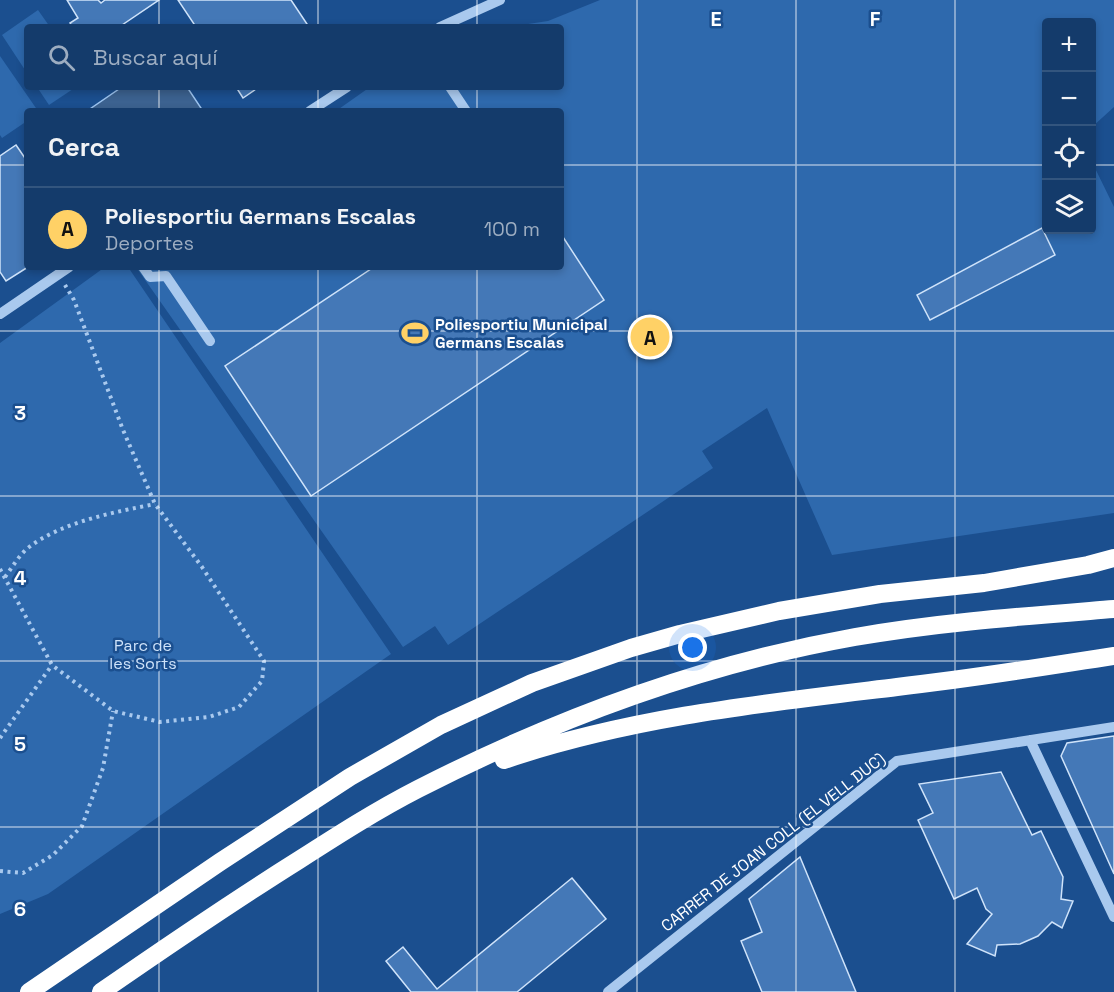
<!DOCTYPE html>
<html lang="es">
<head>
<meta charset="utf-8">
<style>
  :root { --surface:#143b6b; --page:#1d4271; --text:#f1f3f6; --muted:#9dadc1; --line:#33557e; --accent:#ffd166 }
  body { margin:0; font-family:"Space Grotesk",sans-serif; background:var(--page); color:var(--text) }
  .controls { position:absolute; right:18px; top:18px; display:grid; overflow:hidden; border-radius:6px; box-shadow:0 3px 9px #0003 }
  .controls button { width:54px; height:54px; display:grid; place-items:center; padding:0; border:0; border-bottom:2px solid var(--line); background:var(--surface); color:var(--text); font:30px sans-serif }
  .you { position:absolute; left:693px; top:648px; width:21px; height:21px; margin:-15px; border:4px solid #fff; border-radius:50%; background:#1a73e8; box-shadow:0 0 0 9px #1a73e833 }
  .badge { display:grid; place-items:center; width:39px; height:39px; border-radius:50%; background:var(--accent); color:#111; font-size:20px; font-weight:700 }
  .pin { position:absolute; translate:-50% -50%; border:3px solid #fff; box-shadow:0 2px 6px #0006 }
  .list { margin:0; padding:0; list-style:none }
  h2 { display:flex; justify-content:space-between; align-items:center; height:78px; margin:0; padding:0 24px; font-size:26px }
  h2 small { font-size:20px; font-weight:400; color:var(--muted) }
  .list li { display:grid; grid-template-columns:39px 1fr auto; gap:18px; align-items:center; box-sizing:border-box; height:84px; padding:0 24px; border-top:2px solid var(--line) }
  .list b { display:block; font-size:22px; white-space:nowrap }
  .list p { margin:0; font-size:20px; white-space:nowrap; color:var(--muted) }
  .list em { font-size:20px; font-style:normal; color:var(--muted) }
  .icon { flex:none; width:33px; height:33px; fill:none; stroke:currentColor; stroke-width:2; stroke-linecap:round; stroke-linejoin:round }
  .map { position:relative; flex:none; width:1114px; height:992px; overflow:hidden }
  .search { position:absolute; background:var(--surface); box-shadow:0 3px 9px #0003; left:24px; top:24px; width:540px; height:66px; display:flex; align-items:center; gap:15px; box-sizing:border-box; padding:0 21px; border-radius:6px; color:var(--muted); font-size:22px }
  .panel { position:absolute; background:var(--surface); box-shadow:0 3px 9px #0003; left:24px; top:108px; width:540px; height:162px; border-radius:6px }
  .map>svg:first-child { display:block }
</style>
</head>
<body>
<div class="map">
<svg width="1114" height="992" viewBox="0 0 1114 992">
  <rect width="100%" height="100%" fill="#1b4f8f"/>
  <path fill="#2e69ad" d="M600 0H1114V107L1092 127V22H1046V230H1092V162L1114 207V513L832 555 767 408 702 451 713 468 448 645 435 626 403 647 136 267H561V111H336L370 87H561V27H508L548 21Z
    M38 10 50 27H27V73L2 35Z
    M0 56 38 111H27V121L2 138 0 135Z
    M37 87H76L49 105Z
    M105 267H128L391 654 48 894 0 914V343Z"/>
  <path fill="#3c6290" stroke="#9cc4f0" stroke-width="1.5" d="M122 87H187L201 108 197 111H87Z"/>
  <path fill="#4478b7" stroke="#cfe3fa" stroke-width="1.5" d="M67 0H98L101 3 105 0H159L119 27H73L70 23 78 18Z
    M178 0H291L309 27H196Z
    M236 87H259L243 98Z
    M16 145 27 161 28 267 6 281 0 272V156Z
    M1042 228 1055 255 930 320 917 295Z
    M561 234 604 300 311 496 225 366 374 267H561Z
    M1114 736V874L1061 756 1067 743Z
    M1001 772 1032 835 1041 831 1063 877 1061 899 1073 901 1062 928 1052 922 1038 936 1020 944 997 945 995 956 967 944 992 914 986 909 977 888 954 899 918 820 933 813 919 784Z
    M800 857 856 992H762L741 941 762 932 749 899Z
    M572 878 606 919 517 992H411L386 961 403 947 437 989Z"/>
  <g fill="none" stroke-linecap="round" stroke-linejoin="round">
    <path stroke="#a9c9ee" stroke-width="4" stroke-dasharray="3 4.5" stroke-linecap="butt" d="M0 569 52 665 113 711 160 722 209 717 239 707 262 681 264 661 202 567 155 504 123 430 74 300 65 285
      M5 577C12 568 19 555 28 548 61 522 115 512 155 504
      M0 738 52 665
      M0 871 23 873 53 855 82 826 103 768 113 711"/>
    <path stroke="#a9c9ee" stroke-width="10" d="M440 27 500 0
      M450 87 466 111
      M310 111 347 87
      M143 267 150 277 166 276 210 341
      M0 314 69 267
      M1030 740 1114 917
      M608 992 897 761 1114 727"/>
    <path stroke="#fff" stroke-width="18" d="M504 760C631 717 765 703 897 687 970 679 1042 667 1114 656
      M29 992 220 862 350 777 441 725 532 683 631 648 680 634 779 611 880 594 984 583 1088 565 1114 558
      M101 992C166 947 232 902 299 860 338 835 377 810 418 789 555 719 703 664 855 637 941 622 1027 616 1114 609"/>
  </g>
  <path fill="none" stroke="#fff" stroke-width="1.5" stroke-opacity="0.55" d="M159 0V27M318 0V27M477 0V27M637 0V992M796 0V992M955 0V992M159 87V111M318 87V111M477 87V111M0 165H27M561 165H1046M1092 165H1114M159 267V992M318 267V992M477 267V992M0 331H1114M0 496H1114M0 661H1114M0 827H1114"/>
  <defs>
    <symbol id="stadium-bare" viewBox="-9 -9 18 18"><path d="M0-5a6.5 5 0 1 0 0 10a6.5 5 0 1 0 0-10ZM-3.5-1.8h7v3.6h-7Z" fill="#ffd166" stroke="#1b4f8f" stroke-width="2.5" paint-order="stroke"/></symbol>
  </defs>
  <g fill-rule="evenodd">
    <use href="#stadium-bare" x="396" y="314" width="38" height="38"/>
  </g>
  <g text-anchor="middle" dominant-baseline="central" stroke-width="5" stroke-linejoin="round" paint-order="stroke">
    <g font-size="16" font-weight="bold" fill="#fff" stroke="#1b4f8f" text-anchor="start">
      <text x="435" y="324">Poliesportiu Municipal<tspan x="435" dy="18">Germans Escalas</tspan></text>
    </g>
    <g font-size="16" fill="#cfe3fa" stroke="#1b4f8f">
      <text x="143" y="645">Parc de<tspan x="143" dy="18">les Sorts</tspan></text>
    </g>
    <g font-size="16" fill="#fff" stroke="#1b4f8f">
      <text transform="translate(773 842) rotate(-38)">CARRER DE JOAN COLL (EL VELL DUC)</text>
    </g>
  </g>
  <g font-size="20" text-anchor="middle" font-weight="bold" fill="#fff" stroke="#1b4f8f" stroke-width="5" stroke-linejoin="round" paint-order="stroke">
    <text x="716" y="26">E</text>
    <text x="875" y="26">F</text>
    <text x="20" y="420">3</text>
    <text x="20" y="585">4</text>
    <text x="20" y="751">5</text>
    <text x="20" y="916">6</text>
  </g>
</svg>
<div class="controls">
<button>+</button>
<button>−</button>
<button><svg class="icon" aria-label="locate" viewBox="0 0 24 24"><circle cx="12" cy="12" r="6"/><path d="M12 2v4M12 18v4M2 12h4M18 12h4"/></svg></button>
<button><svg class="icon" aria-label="layers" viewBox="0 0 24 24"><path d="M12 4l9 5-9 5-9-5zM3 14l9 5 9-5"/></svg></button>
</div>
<div class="you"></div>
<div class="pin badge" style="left:650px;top:337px">A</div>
<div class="search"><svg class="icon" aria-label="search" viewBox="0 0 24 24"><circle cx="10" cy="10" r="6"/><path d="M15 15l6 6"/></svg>Buscar aquí</div>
<section class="panel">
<h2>Cerca<small></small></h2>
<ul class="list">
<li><span class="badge">A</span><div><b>Poliesportiu Germans Escalas</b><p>Deportes</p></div><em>100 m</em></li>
</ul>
</section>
</div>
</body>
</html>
